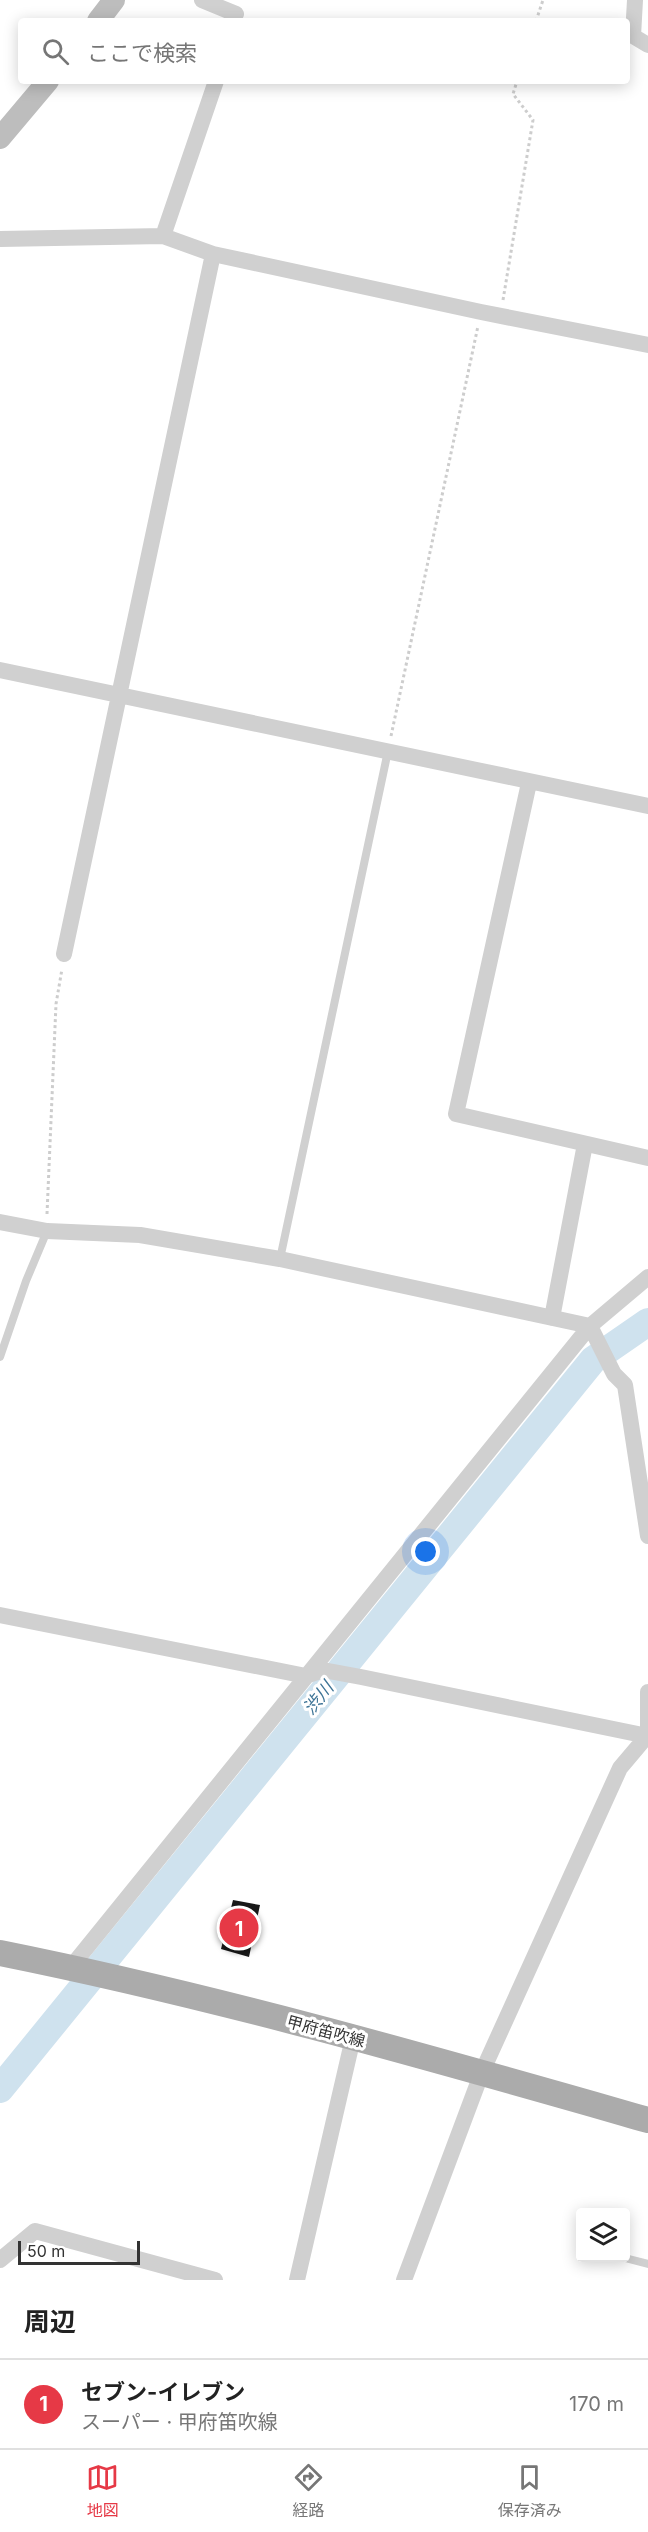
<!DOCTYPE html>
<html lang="ja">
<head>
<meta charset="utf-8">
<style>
  :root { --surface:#fff; --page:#f2f2f2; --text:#222; --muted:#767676; --line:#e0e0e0; --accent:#e63946 }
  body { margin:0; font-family:Inter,"Noto Sans JP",sans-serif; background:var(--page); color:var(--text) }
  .controls { position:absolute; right:18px; bottom:18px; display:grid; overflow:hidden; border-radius:6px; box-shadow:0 3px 15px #0003 }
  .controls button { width:54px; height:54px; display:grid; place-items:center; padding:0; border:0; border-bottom:2px solid var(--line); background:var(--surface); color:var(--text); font:30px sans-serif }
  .scale { position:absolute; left:18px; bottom:15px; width:122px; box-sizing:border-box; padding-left:6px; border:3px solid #333; border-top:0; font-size:16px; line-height:21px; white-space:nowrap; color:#333; -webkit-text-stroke:4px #fff; paint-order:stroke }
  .you { position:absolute; left:426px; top:1552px; width:21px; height:21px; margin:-15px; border:4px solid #fff; border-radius:50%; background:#1a73e8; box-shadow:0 0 0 9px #1a73e833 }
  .badge { display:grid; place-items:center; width:39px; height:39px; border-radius:50%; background:var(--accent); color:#fff; font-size:20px; font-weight:700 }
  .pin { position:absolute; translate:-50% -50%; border:3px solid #fff; box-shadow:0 2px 6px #0006 }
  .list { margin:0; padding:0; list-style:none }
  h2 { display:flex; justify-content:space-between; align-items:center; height:78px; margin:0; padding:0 24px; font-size:26px }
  h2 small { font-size:20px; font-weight:400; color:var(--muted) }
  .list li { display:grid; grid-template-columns:39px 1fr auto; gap:18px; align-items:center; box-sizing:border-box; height:90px; padding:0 24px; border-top:2px solid var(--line) }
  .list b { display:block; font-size:22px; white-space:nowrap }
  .list p { margin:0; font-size:20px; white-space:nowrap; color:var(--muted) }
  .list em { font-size:20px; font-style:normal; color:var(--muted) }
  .icon { flex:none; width:33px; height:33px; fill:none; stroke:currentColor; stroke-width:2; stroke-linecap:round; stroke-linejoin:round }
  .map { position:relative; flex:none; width:648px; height:2280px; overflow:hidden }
  .search { position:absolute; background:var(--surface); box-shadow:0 3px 15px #0003; left:18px; right:18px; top:18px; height:66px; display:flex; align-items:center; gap:15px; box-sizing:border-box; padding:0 21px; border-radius:6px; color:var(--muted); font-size:22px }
  .sheet { height:168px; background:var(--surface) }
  nav { display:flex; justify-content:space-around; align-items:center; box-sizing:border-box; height:84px; border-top:2px solid var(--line); background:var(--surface); font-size:16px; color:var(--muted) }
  nav a { display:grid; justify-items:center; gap:3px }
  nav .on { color:var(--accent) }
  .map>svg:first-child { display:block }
</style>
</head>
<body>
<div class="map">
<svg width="648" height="2280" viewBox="0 0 648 2280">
  <rect width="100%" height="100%" fill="#fff"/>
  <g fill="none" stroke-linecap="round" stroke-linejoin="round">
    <path stroke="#cfe2ee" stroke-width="28" d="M0 2089 593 1360 648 1322"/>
  </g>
  <path fill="#1a1a1a" d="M233 1900 260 1905 249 1957 221 1949Z"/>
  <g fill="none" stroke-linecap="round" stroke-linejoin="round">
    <path stroke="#cdcdcd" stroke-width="3" stroke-dasharray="3 3" stroke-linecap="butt" d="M536 21 543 0
      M503 300 533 120 513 94 517 81
      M391 736 478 326
      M47 1214 56 1004 62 969"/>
    <path stroke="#d0d0d0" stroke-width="8" d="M280 1259 388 751
      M0 1357 26 1281 47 1231
      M625 2258 648 2264"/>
    <path stroke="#d0d0d0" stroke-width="16" d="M202 0 236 14
      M635 0 633 36 648 45
      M163 236 216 81
      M0 239 163 236 213 254 481 312 648 345
      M0 670 648 806
      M529 783 456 1114 648 1158
      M64 954 213 254
      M0 1222 47 1231 140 1235 280 1259 590 1326
      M552 1318 585 1144
      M590 1326 614 1374 625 1385 648 1536
      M0 1615 306 1676 323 1670 361 1677 647 1736
      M648 1692V1738
      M71 1967 590 1326 648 1277
      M0 2260 35 2231 215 2280
      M297 2280 353 2038
      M404 2280 482 2072 620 1768 648 1735"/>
    <path stroke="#bdbdbd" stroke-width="22" d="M98 21 114 0
      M0 138 48 81"/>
    <path stroke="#ababab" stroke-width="26" d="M0 1953C219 1997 434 2059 648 2120"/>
  </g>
  <g text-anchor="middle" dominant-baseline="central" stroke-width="6" stroke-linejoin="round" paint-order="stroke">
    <g font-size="16" fill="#333" stroke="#fff">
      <text transform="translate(326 2031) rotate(15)">甲府笛吹線</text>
    </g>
    <g font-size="18" font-style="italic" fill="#3f7597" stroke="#fff">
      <text transform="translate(318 1698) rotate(-51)">渋川</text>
    </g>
  </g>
</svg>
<div class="controls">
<button><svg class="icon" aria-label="layers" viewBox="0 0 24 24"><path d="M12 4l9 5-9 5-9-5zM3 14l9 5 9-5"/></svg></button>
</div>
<div class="scale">50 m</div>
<div class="you"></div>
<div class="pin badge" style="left:239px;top:1928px">1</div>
<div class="search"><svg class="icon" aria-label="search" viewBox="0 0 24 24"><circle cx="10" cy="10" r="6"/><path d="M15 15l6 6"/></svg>ここで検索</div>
</div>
<section class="sheet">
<h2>周辺<small></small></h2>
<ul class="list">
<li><span class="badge">1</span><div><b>セブン-イレブン</b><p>スーパー · 甲府笛吹線</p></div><em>170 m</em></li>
</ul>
</section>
<nav>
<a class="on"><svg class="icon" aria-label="map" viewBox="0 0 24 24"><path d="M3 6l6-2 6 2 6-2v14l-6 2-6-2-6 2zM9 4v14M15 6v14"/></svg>地図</a>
<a><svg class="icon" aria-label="directions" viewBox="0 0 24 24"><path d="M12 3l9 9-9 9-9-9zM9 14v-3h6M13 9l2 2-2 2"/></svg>経路</a>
<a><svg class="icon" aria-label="saved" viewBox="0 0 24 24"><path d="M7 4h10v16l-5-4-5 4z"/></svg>保存済み</a>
</nav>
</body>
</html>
